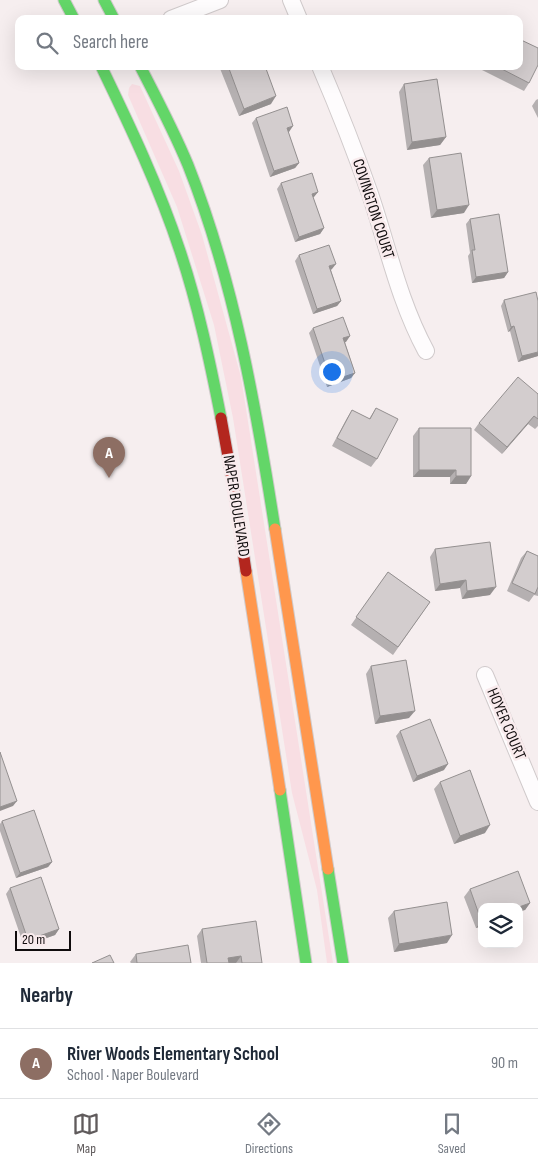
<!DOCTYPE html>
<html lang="en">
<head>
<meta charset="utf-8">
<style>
  :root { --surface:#fff; --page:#f2f2f3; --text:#1f2937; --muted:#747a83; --line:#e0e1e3; --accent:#605b5c }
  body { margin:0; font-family:"Sofia Sans Condensed",sans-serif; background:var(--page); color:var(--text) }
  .controls { position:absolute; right:15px; bottom:15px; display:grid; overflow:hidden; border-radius:10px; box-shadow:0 5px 20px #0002 }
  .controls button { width:45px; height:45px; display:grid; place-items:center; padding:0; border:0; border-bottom:1px solid var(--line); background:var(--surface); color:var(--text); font:25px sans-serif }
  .scale { position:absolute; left:15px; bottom:12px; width:56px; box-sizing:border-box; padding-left:5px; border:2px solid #100c0d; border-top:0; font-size:14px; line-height:18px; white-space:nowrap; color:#100c0d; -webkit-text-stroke:4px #f9ebed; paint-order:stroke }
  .you { position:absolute; left:331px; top:371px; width:18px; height:18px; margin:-12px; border:4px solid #fff; border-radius:50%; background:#1a73e8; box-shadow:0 0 0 8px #1a73e833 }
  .badge { display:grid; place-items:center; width:32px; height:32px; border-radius:50%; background:var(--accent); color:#fff; font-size:16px; font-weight:700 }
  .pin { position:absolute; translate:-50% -41px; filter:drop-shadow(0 1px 2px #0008) }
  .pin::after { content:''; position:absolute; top:26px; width:18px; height:15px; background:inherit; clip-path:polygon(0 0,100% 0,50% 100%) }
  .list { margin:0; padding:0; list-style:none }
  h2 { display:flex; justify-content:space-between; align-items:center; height:65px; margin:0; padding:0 20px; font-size:21px }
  h2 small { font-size:16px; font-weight:400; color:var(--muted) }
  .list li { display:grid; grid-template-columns:32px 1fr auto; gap:15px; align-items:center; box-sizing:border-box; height:70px; padding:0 20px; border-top:1px solid var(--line) }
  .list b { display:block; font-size:19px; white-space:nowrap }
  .list p { margin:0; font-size:16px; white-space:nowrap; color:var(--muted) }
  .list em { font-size:16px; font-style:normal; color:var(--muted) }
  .icon { flex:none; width:28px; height:28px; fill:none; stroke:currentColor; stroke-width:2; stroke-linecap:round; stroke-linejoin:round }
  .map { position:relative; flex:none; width:538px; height:963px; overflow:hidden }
  .search { position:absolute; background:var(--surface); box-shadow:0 5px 20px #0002; left:15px; right:15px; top:15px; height:55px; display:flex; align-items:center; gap:12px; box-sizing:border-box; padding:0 18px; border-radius:10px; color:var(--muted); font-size:19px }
  .sheet { height:135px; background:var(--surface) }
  nav { display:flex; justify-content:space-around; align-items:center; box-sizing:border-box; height:70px; border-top:1px solid var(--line); background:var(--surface); font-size:14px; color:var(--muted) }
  nav a { display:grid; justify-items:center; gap:2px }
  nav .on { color:var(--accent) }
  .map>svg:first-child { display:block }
</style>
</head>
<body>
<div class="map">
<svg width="538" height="963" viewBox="0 0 538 963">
  <rect width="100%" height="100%" fill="#f6eeef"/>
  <path fill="#f8dee3" d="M132 84 140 86 179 171 202 235 241 377 333 963H327L317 890 292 793 233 418 214 325 177 207 128 95 129 88Z"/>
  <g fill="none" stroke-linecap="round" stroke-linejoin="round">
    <defs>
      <path id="street" d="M291 0 299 19
        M171 19 220 0
        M320 66C338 108 355 151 370 194 388 247 399 301 426 351
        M485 675 538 802"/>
      <path id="fast" d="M64 0 74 19
        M104 0 114 19
        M101 66C130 126 159 187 180 251 198 305 210 362 221 418
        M140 66C157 99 174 131 188 165 234 281 256 407 275 529
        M280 790 306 963
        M328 869 343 963"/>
      <path id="slow" d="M275 529 328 869
        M246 571 280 790"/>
      <path id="jam" d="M221 418 234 490 246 571"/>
    </defs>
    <use href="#street" stroke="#d0cacb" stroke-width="18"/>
    <use href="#fast" stroke="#d0cacb" stroke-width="13"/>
    <use href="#slow" stroke="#d0cacb" stroke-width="13"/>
    <use href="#jam" stroke="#d0cacb" stroke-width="13"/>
    <use href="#street" stroke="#fefcfd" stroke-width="16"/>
    <use href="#fast" stroke="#63d668" stroke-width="11"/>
    <use href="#slow" stroke="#ff974d" stroke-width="11"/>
    <use href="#jam" stroke="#b3261e" stroke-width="11"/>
  </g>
  <path fill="#b5b0b1" d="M219 66H265L271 104 239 116Z
    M474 66H519L529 83 524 91Z
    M404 84 446 137 440 145 407 150 399 92Z
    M538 99V118L532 106 536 100Z
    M256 118 289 132H288L299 163 295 168 270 177 252 123Z
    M429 158 464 213 431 218 423 165Z
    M281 183 318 192 313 197 324 228 320 234 295 242 277 189Z
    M470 219 508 272 504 278 472 283 468 256 470 253 466 224Z
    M299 255 332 269 331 270 341 301 337 306 313 314 295 261Z
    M504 300 538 356 518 362 510 331 508 332 501 306Z
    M313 328 350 336 345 342 355 373 351 378 327 387 309 333Z
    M538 394V426L535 429 528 424 502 454 474 430 479 423Z
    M376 408 377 459 371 467 332 446 347 418 352 410 369 419Z
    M419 428 471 476 466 484H450V477H413V436Z
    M435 549 490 595 462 599 460 588 435 591 430 557Z
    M527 551 538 556V596L534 595 529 602 507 591 521 558Z
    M388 572 430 602 393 655 351 625Z
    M371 666 409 718 375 724 366 674Z
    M400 731 444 770 413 782 396 736Z
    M440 782 485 833 454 844 434 789Z
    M2 821 52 862 48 867 16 878 0 831V824Z
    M10 888 59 929 55 935 24 946 6 894Z
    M470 889 530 903 525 910 482 907V926L476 928 464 897Z
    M394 911 447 943 394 952 388 918Z
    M202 929 262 963H201L197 936Z
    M136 954 191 963H131L130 962Z"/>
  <path fill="#949090" d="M379 66H396L376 69Z
    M276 96 271 104 239 116 244 109Z
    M293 126 289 132 283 134 287 128Z
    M446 137 440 145 407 150 412 142Z
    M299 163 295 168 270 177 274 171Z
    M318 192 314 197 308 199 312 194Z
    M469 205 464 213 431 218 437 210Z
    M324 228 320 234 295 242 299 237Z
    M336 264 332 269 326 271 329 266Z
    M508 272 504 278 472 283 476 277Z
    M341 301 337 306 313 314 317 309Z
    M514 326 510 331 508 332 511 327Z
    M350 336 346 342 340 344 343 338Z
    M538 352V356L518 362 522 356Z
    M355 373 351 378 327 387 331 381Z
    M534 416 528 424 502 454 507 447Z
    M419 470H456L450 477H413Z
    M456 476H471L466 484H450Z
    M466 580 460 588 435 591 440 584Z
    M496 587 490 595 462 599 467 591Z
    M415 711 409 718 375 724 380 716Z
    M448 764 444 770 413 782 417 776Z
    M17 801 13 806 0 811V807Z
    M490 825 485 833 454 844 460 836Z
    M52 862 48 867 16 878 20 873Z
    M530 903 525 910 519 912V907Z
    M482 920V926L476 928Z
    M59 929 55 935 24 946 28 940Z
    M452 935 447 943 394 952 399 944Z
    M241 956 236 963H225L228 958Z"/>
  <path fill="#d3cdce" stroke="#949090" d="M519 39 538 48V65L529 83 496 66H519Z
    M228 66H265L276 96 244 109Z
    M437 79 446 137 412 142 404 84Z
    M287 107 293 126 287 128 299 163 274 171 256 118Z
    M461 153 469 205 437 210 429 158Z
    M312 173 318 192 312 194 324 228 299 237 281 183Z
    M499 214 508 272 476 277 472 250H475L470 219Z
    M329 245 336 264 329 266 341 301 317 309 299 255Z
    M536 292 538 301V352L522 356 514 326 511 327 504 300Z
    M343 317 350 336 343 338 355 373 331 381 313 328Z
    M518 377 538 394V419L534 416 507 447 479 423Z
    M376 408 398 419 377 459 337 438 352 410 370 419Z
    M419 428H471V476H456V470H419Z
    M490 542 496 587 467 591 466 580 440 584 435 549Z
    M527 551 538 556V587L535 594 512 583Z
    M388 572 430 602 398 647 356 617Z
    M406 660 415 711 380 716 371 666Z
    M430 719 448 764 417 776 400 731Z
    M0 752 17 801 0 807Z
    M470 770 490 825 460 836 440 782Z
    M34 810 52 862 20 873 2 821Z
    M518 871 530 903 519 907H482L481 920 470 889Z
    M41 877 59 929 28 940 10 888Z
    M447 902 452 935 399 944 394 911Z
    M256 921 262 963H242L241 956 228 958 229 963H207L202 929Z
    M188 945 191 963H137L136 954Z
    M110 955 114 963H92Z"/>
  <g text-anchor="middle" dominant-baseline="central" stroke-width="5" stroke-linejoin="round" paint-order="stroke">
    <g font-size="16" fill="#100c0d" stroke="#f9ebed">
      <text transform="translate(373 209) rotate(72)">COVINGTON COURT</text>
      <text transform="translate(236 506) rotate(81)">NAPER BOULEVARD</text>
      <text transform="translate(506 724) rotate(67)">HOYER COURT</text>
    </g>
  </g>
</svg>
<div class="controls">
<button><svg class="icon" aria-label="layers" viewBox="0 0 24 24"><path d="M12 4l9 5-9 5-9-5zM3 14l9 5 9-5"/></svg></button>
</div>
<div class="scale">20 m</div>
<div class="you"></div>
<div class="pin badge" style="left:109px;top:478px;background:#8d6e63">A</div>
<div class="search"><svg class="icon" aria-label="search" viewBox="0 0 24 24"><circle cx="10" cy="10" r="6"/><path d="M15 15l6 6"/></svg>Search here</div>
</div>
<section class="sheet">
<h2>Nearby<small></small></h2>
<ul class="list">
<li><span class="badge" style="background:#8d6e63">A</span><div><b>River Woods Elementary School</b><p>School · Naper Boulevard</p></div><em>90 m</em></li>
</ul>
</section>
<nav>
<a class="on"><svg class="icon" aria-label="map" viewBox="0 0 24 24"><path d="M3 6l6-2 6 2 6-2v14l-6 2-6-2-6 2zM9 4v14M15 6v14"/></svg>Map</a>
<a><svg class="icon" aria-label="directions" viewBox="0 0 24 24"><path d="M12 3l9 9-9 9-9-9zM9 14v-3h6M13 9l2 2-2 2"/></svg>Directions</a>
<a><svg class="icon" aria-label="saved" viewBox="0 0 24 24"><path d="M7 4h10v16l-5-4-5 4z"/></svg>Saved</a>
</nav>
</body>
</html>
